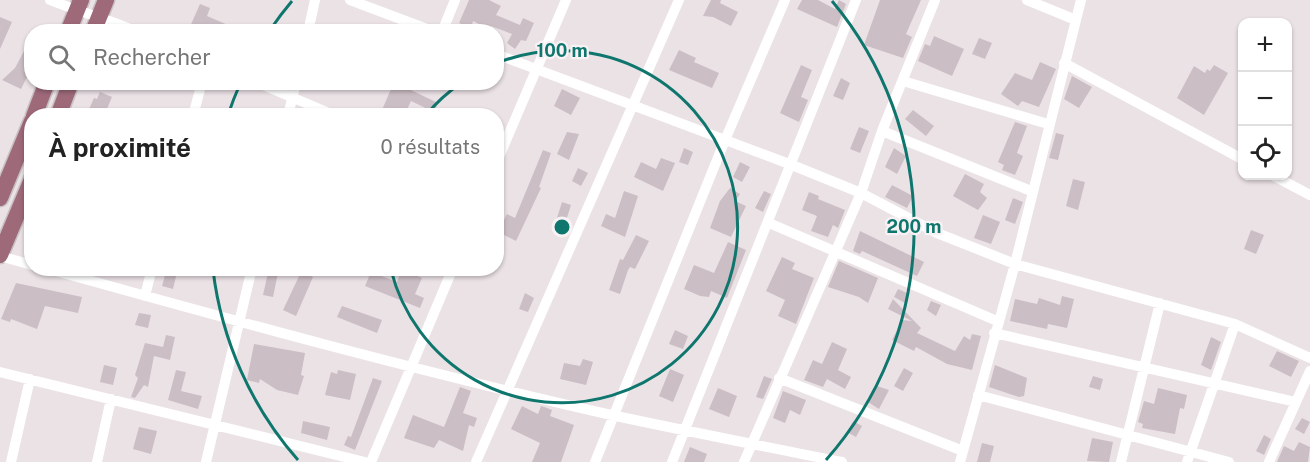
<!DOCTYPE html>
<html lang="fr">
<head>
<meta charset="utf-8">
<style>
  :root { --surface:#fff; --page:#f6f6f6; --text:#222; --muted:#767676; --line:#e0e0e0 }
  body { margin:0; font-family:"Public Sans",sans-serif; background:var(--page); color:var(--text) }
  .controls { position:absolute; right:18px; top:18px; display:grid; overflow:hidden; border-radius:12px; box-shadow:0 2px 4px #0004 }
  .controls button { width:54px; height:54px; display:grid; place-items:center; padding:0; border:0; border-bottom:2px solid var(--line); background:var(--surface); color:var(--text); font:30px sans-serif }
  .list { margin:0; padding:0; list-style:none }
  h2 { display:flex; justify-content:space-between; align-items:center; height:78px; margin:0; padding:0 24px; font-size:26px }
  h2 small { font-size:20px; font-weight:400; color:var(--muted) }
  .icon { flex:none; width:33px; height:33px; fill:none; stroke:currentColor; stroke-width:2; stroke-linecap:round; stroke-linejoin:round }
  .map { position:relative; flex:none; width:1310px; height:462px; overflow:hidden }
  .search { position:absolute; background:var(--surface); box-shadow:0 2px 4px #0004; left:24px; top:24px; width:480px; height:66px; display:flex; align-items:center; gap:15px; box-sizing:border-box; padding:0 21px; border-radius:24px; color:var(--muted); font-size:22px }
  .panel { position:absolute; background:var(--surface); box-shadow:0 2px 4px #0004; left:24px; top:108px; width:480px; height:168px; border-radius:24px }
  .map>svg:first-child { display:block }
</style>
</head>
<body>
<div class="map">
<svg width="1310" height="462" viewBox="0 0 1310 462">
  <rect width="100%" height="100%" fill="#ebe2e6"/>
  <path fill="#ccbec5" d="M469 0H489L501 6 496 15 520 25 523 18 534 23 526 41 521 40 515 49 507 43 512 34 491 26 489 29 473 21 471 28 459 23Z
    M711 0H721L720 3 738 12 731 26 713 17 703 16Z
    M802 0H818L835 9 839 0 846 4 837 27 797 9Z
    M880 0H921L906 34 912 37 903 58 864 45Z
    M200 4 210 8 207 16 244 32H195L189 29Z
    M0 17 12 22 0 49Z
    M32 36V67L21 89 2 80 15 68Z
    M934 36 964 49 952 76 918 61 925 44 930 46Z
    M979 38 992 43 985 59 972 54Z
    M679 50 696 58 694 62 719 73 712 88 669 70Z
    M1040 62 1056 69 1039 107 1022 101 1018 106 1001 94 1015 73 1032 80Z
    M801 65 812 70 801 97 808 100 799 122 780 113Z
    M1214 65 1228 73 1204 115 1177 98 1194 66 1205 73 1207 69 1210 71Z
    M1072 76 1092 87 1079 108 1064 99Z
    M841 78 850 83 843 100 833 96Z
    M394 82 438 103 434 112 411 101 404 116H394L382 110Z
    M562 89 580 98 571 115 554 106Z
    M100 92 112 97 104 116H86L94 98 97 99Z
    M913 110 934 126 926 136 905 119Z
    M1015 122 1027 126 1017 153 1023 156 1015 175 1002 170 1004 165 998 162Z
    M859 127 869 131 860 153 850 149Z
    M567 132 579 134 569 160 557 154Z
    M1056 133 1064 135 1058 160 1049 158Z
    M684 148 693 152 688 165 679 162Z
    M894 148 906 156 897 174 885 167Z
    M543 150 551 153 539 187 541 188 516 241 498 232 507 214 515 218Z
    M661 158 675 163 663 191 634 177 641 162 656 169Z
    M740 162 750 167 742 182 733 177Z
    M578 168 588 173 581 186 572 181Z
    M965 174 984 184 980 192 987 198 978 210 953 196Z
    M1073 179 1085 182 1078 210 1066 206Z
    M892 185 913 196 907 208 885 197Z
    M730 188 740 194 735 201 746 206 731 237 710 228 720 201Z
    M624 191 638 196 625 237 601 226 606 214 615 218Z
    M764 191 771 194 763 212 755 208Z
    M809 192 819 196 818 199 845 210 838 228 833 225 828 237 811 231 817 216 802 210Z
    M1013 198 1023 202 1015 224 1005 220Z
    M562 202 571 205 565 224 556 221Z
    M983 215 1000 222 991 244 974 238Z
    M1251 230 1264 235 1256 254 1244 249Z
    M860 231 924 262 917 276 862 251 860 254 853 251Z
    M636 235 649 241 635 269 630 267 628 270 620 294 609 290 620 259 623 260Z
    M728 242 746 250 727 298 711 291 709 297 700 296 684 289 694 265 714 273Z
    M782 257 795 263 792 269 814 278 796 324 778 316 785 300 766 291Z
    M839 261 878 278 868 303 859 297 828 287Z
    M167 268H178L173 289 162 286Z
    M269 268H279L273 297 263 295Z
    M402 269 422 278 415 294 424 298 420 308 365 286 371 272 397 282Z
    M301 272 313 277 296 316 283 310Z
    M16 283 82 297 78 313 45 306 37 329 11 319 10 322 1 319Z
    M898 289 909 294 905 303 894 297Z
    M525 293 534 298 528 312 519 309Z
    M1062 296 1074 299 1067 328 1048 324 1047 329 1010 321 1015 299 1037 304 1039 298 1060 305Z
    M893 299 921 328 917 333 955 351 964 336 970 340 972 334 981 336 972 370 947 364 916 347 914 351 892 340 902 320 912 321 888 309Z
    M931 301 941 305 936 316 927 310Z
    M342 306 382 320 377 333 337 317Z
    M139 313 151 315 148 328 135 325Z
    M675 330 688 336 683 349 669 344Z
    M166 335 175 337 170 360 154 356 148 387 144 385 135 398 131 397 138 378 135 375 145 343 163 347Z
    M1211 337 1221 342 1211 370 1201 365Z
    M832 342 847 349 838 370 851 377 845 389 827 379 823 387 804 380 813 360 822 364Z
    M254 344 305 353 301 375 304 376 298 395 277 390 260 379 259 383 247 380Z
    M1277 351 1299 361 1291 377 1269 366Z
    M583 359 593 362 586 385 560 379 564 363 580 366Z
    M104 365 117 368 113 385 100 382Z
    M995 365 1027 378 1024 396 1019 397 989 387Z
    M904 368 913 373 903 391 894 386Z
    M670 369 684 375 673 402 659 396Z
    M176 370 186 372 181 391 202 396 198 409 168 400Z
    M338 370 356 374 350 400 325 395 331 372 337 374Z
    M764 376 772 379 763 399 756 397Z
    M1093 376 1103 379 1100 390 1089 387Z
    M373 378 382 381 355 450 344 445 348 436 351 437Z
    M877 386 889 390 879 409 868 402Z
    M460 387 471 391 463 413 477 418 474 427 469 425 463 451 439 440 434 448 404 438 413 415 444 427Z
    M718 388 737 396 729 417 709 409Z
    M1158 388 1187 395 1184 409 1180 408 1175 434 1142 428 1143 424 1138 422 1144 401 1154 404Z
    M783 391 806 400 800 415 790 410 785 423 773 418Z
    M522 406 538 414 541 406 547 408 552 410 550 416 574 425 561 462H532L540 443 511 429Z
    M1302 418 1310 422 1304 434 1295 429Z
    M303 421 330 427 327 440 301 433Z
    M853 421 862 426 856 437 847 432Z
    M139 427 157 431 151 454 133 449Z
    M1264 435 1271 439 1264 455 1256 451Z
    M1092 438 1113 442 1109 462 1087 461Z
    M1299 442 1310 447 1308 462H1277L1284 446 1294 451Z
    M982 443 994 446 990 462H977Z
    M690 447 707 454 704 462H684Z"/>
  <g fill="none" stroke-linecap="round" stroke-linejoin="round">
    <defs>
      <path id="primary" d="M68 32 81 0
        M93 32 106 0
        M34 116 47 82
        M58 116 71 82
        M0 198 32 121
        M0 255 32 179"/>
    </defs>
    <use href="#primary" stroke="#c8c1c3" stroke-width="19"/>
    <path stroke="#fff" stroke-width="10" d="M50 0C79 12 109 19 137 32
      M350 0 435 32
      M1027 0 1076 20
      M308 32 315 0
      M442 32 455 0
      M496 54 792 165 861 193 937 233 1015 264 1235 324 1310 358
      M1064 63 1242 159
      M903 81 1048 124
      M256 82 336 116
      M193 116 202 82
      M288 116 296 82
      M882 131 1031 191
      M496 164 566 0
      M1274 176 1310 195
      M769 223 997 321
      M0 256 32 265
      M45 268C235 321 424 373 616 416 691 432 767 447 842 462
      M145 296 152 268
      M994 333 1296 402
      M0 372 365 462
      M779 378 963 451
      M978 395 1229 462
      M11 462 30 379
      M97 462 111 399
      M206 462 252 268
      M371 462 453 268
      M476 462 679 0
      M595 462 725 140 785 0
      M672 462 856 0
      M744 462 861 193 882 131 935 0
      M960 462 1015 264 1081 0
      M1121 462 1160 303
      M1187 462 1235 324
      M1269 462 1310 371"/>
    <use href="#primary" stroke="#9e6979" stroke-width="16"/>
  </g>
  <g fill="none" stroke="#0f766e" stroke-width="3">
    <path d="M426 115A176 176 0 0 1 461 83M497 63A176 176 0 1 1 391 270"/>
    <path d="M298 460A352 352 0 0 1 213 270M228 115A352 352 0 0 1 240 84M270 30A352 352 0 0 1 292 1M832 1A352 352 0 0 1 826 460"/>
  </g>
  <circle cx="562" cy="227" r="9" fill="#0f766e" stroke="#f8f2f5" stroke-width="3"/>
  <g font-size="18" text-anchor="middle" font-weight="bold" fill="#0f766e" stroke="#f8f2f5" stroke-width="4.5" stroke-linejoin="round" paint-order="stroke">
    <text x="562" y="57">100 m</text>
    <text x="914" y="233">200 m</text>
  </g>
</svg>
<div class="controls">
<button>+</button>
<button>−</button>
<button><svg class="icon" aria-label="locate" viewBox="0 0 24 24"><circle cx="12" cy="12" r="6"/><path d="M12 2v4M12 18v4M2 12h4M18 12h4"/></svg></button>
</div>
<div class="search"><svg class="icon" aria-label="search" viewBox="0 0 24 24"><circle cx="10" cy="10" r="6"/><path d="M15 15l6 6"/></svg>Rechercher</div>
<section class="panel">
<h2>À proximité<small>0 résultats</small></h2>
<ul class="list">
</ul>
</section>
</div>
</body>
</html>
